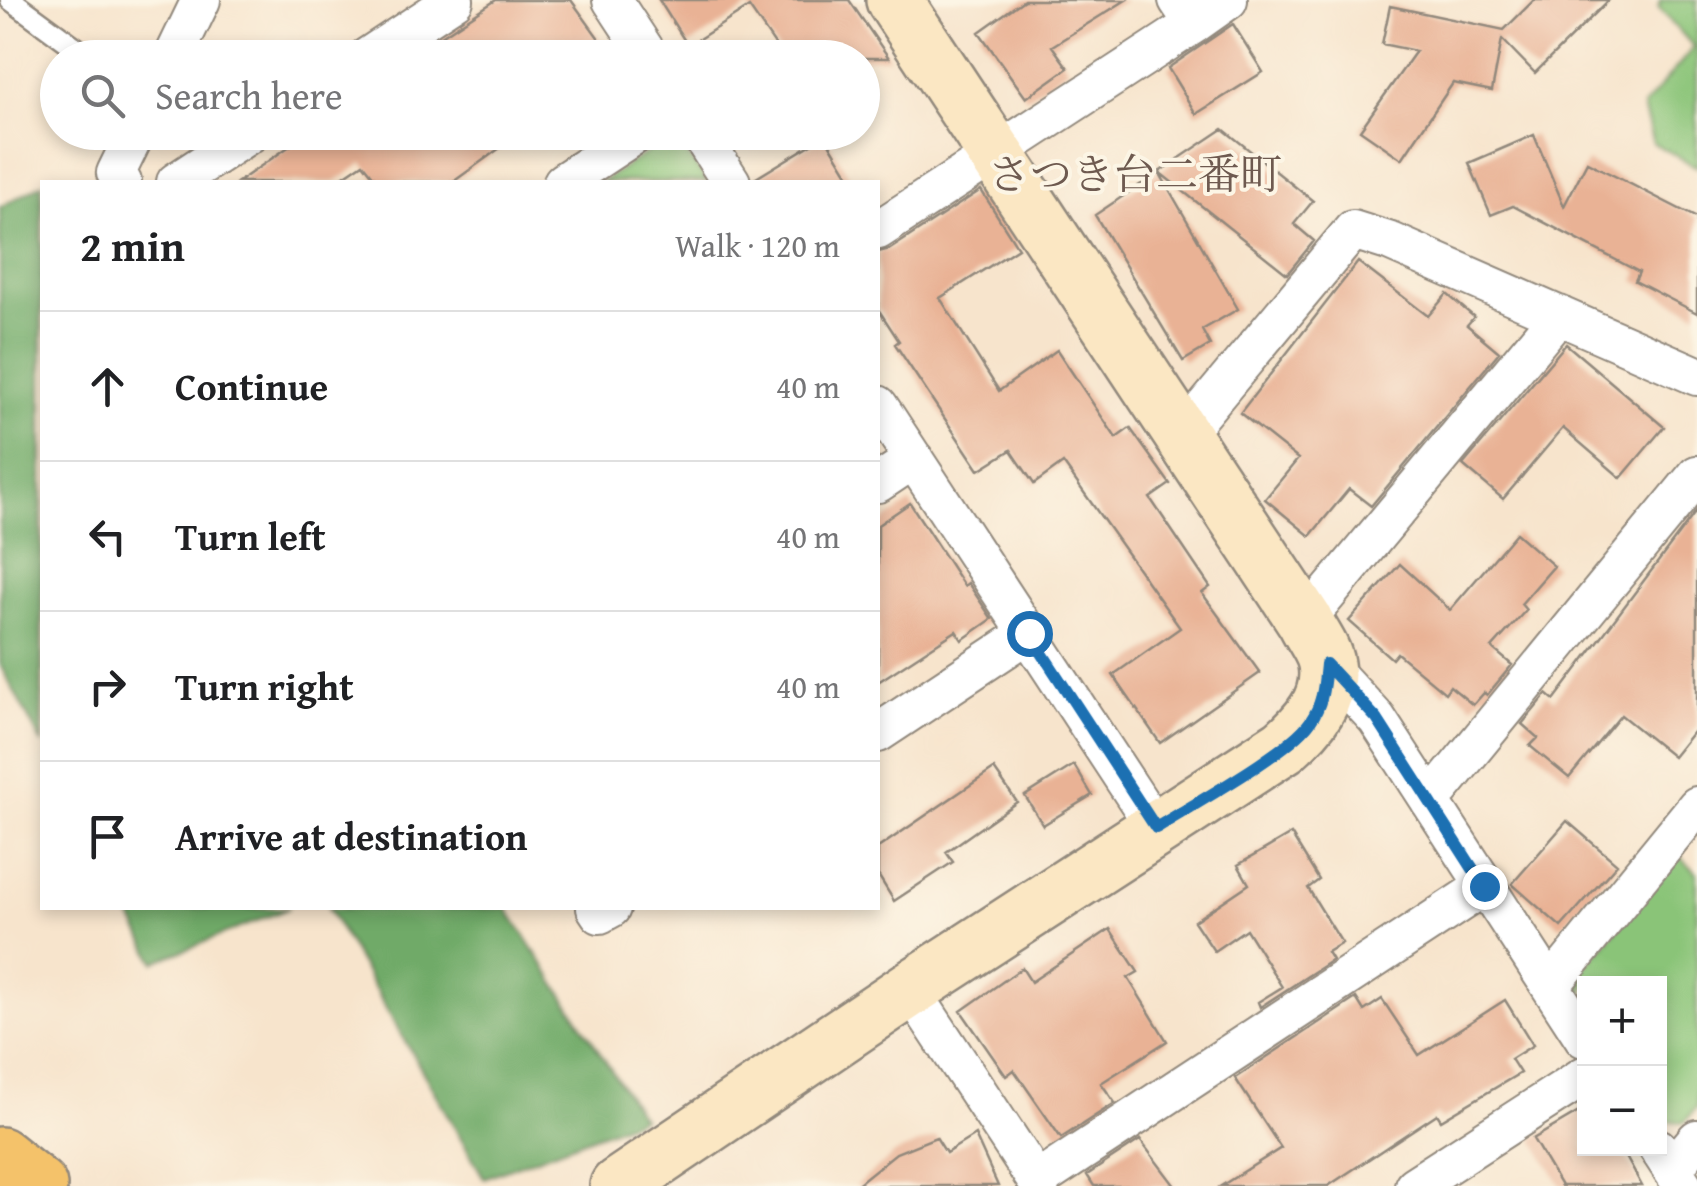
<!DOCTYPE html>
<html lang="en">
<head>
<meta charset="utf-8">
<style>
  :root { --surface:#fff; --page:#f6f6f6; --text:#202124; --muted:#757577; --line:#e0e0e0 }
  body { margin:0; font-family:"Gentium Book Plus","Noto Serif JP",serif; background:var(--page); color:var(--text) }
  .controls { position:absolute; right:30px; bottom:30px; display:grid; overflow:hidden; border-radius:0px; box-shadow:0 5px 15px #0003 }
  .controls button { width:90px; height:90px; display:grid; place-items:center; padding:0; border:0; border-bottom:2px solid var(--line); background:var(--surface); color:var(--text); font:50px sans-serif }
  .stop { position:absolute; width:30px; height:30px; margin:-22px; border:8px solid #1f6fb2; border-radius:50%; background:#fff }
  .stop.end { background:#1f6fb2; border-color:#fff; box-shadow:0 2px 10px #0008 }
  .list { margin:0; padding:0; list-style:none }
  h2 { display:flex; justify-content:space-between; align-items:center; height:130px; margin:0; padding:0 40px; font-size:42px }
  h2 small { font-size:32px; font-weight:400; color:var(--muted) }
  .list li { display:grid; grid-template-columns:65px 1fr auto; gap:30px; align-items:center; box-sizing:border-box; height:150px; padding:0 40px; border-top:2px solid var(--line) }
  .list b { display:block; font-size:38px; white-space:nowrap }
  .list em { font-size:32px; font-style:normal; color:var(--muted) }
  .icon { flex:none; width:55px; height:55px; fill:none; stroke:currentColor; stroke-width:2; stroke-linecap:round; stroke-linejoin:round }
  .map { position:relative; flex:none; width:1697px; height:1186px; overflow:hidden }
  .search { position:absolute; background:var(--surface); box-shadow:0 5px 15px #0003; left:40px; top:40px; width:840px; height:110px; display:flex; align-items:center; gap:25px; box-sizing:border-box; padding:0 35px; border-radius:55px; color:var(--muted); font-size:38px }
  .panel { position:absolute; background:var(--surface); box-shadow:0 5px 15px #0003; left:40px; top:180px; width:840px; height:730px; border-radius:0px }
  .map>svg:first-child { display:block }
</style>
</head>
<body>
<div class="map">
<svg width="1697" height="1186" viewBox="0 0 1697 1186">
  <rect width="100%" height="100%" fill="#fcf5e5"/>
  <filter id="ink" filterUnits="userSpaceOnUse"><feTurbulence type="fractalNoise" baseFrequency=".01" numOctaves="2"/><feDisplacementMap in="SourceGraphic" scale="20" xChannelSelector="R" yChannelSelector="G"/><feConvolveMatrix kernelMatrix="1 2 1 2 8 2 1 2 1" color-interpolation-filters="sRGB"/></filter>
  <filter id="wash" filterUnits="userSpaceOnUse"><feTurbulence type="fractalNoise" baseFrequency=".0048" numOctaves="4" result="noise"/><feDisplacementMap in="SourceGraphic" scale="40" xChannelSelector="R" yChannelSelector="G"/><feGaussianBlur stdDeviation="2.25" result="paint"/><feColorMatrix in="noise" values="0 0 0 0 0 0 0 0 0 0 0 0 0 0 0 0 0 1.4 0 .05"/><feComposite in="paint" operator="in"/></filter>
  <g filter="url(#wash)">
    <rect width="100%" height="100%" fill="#f7e4cc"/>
    <path fill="#8ac478" stroke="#5a7852" stroke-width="2.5" d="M1661 0H1697V167L1653 143 1643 107 1694 47 1659 8Z
      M664 141 680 143 707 182H601Z
      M1678 855 1697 873V1107L1684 1123 1665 1120 1660 1112V984H1584V996L1574 980Z"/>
    <path fill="#6faa68" stroke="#4d6a4a" stroke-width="2.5" d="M42 184V744L0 665V207Z
      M127 908H289L155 962Z
      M328 908H507L642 1118 484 1178Z"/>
    <g id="blocks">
      <path fill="#e9b295" d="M496 0H571L613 58H408Z
        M659 0H849L889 58H784L749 7 688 46Z
        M1024 0H1126L1052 46 1068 68 1026 98 979 32Z
        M1534 0H1609L1535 73 1502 39 1492 91 1453 83 1402 159 1360 130 1416 51 1382 44 1390 6 1504 30Z
        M1233 24 1263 72 1196 114 1168 68Z
        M1223 129 1313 201 1294 224 1314 241 1287 274 1159 172 1238 309 1202 330 1210 345 1183 361 1095 215Z
        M310 132H522L453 182H378L363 163 335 182H238Z
        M1534 135 1564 206 1587 162 1697 218V313L1635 281 1639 272 1513 206 1491 215 1469 163Z
        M825 136 853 182H753V180Z
        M981 190 1018 248 940 298 999 391 1057 350 1116 438 1130 428 1170 484 1150 498 1210 587 1202 593 1260 673 1160 743 1113 675 1180 628 1063 463 1034 484 1011 450 979 470 895 344 899 341 878 309V252L890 249Z
        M1358 262 1428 316 1447 294 1474 317 1467 325 1499 352 1371 506 1349 489 1310 536 1265 499 1298 459 1240 413Z
        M1566 344 1664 427 1621 478 1563 428 1503 499 1463 465Z
        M910 503 964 586 968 583 992 619 962 640 956 631 878 682V525Z
        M1697 510V727L1673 757 1621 715 1569 778 1530 746 1538 738 1522 724 1547 694 1554 700Z
        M1516 533 1554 566 1521 604 1526 610 1492 648 1512 665 1487 695 1484 693 1473 705 1450 686 1445 693 1397 653 1392 659 1349 621 1400 564 1450 610Z
        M1074 765 1092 795 1043 825 1025 796Z
        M994 769 1017 802 946 852 953 862 894 901 878 875V848Z
        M1567 821 1617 864 1561 927 1512 884Z
        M1291 834 1319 880 1308 888 1342 943 1327 952 1332 960 1260 1007 1258 1002 1282 987 1246 929 1214 951 1194 921 1249 884 1238 865Z
        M1110 929 1138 972 1128 978 1167 1041 1101 1083 1115 1103 1061 1138 1014 1070 1006 1076 961 1011 1022 968 1031 982Z
        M1356 998 1364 1011 1382 999 1419 1055 1505 1000 1533 1045 1511 1059 1520 1073 1441 1120 1437 1114 1328 1186H1221L1281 1148 1235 1078Z
        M1584 1109V1148H1621L1642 1186H1561L1533 1139Z
        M975 1135 998 1186H855L896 1153 936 1137 946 1153Z
        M1140 1140 1175 1186H1094L1087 1175Z"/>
    </g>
  </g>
  <g filter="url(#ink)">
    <use href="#blocks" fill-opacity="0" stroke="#91887c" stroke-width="2.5"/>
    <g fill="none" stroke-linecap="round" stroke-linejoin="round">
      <defs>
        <path id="lane" d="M11 0 90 58"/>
        <path id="street" d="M612 0 650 58
          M1194 24 1228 0
          M173 58 201 0
          M366 58 454 0
          M699 132 731 182
          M122 182 116 173 136 132
          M176 182 252 132
          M563 182 639 132
          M878 230 1194 24 1178 0
          M878 405 1156 828
          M1181 437 1353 230 1391 242 1697 376
          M878 483 914 459
          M1305 621 1559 315
          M1326 664 1377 719 1584 1038
          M878 733 1029 633
          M1430 801 1697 475
          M596 908 600 914 611 908
          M1551 985 1697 806
          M910 989 1040 1186
          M1658 1148 1683 1186
          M1672 1169 1697 1139
          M1037 1181 1485 886
          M1414 1186 1584 1076"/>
        <path id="secondary" d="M618 1186 910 989 1284 746C1308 725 1332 699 1326 664 1324 650 1311 634 1305 621L894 0"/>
        <path id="highway" d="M0 1155 39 1186"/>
      </defs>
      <use href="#lane" stroke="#91887c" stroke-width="25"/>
      <use href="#street" stroke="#91887c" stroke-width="42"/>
      <use href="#secondary" stroke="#91887c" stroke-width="60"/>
      <use href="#highway" stroke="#91887c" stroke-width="60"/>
      <use href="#lane" stroke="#fff" stroke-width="20"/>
      <use href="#street" stroke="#fff" stroke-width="38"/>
      <use href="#secondary" stroke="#fbe7c3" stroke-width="55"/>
      <use href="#highway" stroke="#f4c26a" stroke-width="55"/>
    </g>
  </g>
  <g fill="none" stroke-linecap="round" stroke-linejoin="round" filter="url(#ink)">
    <path stroke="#1f6fb2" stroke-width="12" d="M1029 633 1156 828C1192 805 1288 753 1310 722 1323 704 1324 685 1326 664L1377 719 1484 886"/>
  </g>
  <g text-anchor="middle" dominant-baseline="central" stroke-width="8" stroke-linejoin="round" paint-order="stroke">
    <g font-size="42" fill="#6e5a50" stroke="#fcf5e5">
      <text x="1135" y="173">さつき台二番町</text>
    </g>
  </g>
</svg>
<div class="controls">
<button>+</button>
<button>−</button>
</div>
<div class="stop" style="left:1029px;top:633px"></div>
<div class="stop end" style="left:1484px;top:886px"></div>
<div class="search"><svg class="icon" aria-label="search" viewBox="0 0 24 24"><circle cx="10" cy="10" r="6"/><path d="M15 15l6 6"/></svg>Search here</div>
<section class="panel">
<h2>2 min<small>Walk · 120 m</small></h2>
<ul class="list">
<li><svg class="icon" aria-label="ahead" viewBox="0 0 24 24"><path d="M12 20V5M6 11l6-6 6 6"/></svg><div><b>Continue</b></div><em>40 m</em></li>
<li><svg class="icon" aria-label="left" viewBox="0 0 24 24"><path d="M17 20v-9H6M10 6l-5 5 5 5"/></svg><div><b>Turn left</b></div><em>40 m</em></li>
<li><svg class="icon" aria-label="right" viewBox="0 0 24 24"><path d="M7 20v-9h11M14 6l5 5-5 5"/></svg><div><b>Turn right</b></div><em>40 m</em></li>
<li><svg class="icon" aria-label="arrive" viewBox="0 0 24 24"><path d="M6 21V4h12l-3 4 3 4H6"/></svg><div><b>Arrive at destination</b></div></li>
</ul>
</section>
</div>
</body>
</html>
